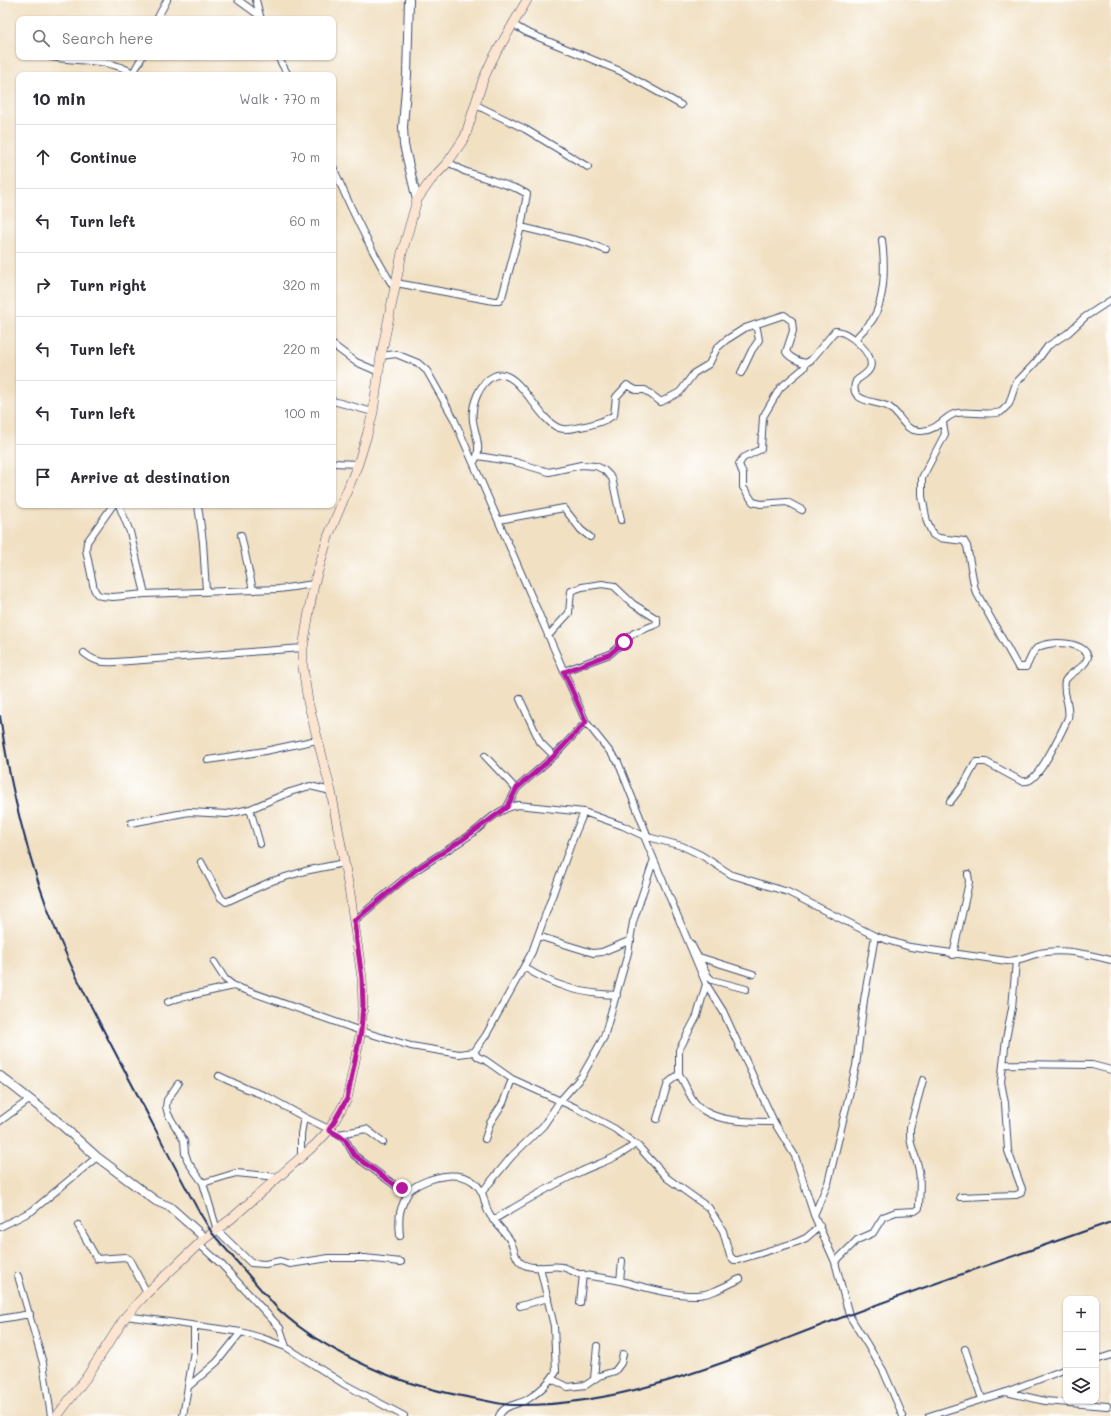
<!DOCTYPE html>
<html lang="en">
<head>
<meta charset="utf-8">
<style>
  :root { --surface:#fff; --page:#f7f7f7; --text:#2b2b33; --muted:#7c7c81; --line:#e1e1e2 }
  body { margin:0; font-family:Mali,sans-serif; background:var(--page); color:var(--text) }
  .controls { position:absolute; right:12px; bottom:12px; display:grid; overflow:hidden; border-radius:8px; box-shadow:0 1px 3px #0004 }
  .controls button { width:36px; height:36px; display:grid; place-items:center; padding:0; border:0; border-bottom:1px solid var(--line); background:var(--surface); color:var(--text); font:20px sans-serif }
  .stop { position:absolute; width:12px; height:12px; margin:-9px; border:3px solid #b5179e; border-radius:50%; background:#fff }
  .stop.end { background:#b5179e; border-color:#fff; box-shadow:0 1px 4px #0008 }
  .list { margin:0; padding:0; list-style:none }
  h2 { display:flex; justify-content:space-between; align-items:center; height:52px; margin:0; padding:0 16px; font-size:17px }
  h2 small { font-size:13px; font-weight:400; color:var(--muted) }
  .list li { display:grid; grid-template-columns:26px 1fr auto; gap:12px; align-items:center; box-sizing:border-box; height:64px; padding:0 16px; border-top:1px solid var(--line) }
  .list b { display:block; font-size:15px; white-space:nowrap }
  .list em { font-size:13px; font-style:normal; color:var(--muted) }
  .icon { flex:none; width:22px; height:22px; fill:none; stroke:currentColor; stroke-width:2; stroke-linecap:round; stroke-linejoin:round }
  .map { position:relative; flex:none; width:1111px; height:1416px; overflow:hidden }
  .search { position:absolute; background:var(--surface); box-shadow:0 1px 3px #0004; left:16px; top:16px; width:320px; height:44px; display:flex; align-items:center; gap:10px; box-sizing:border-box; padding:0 14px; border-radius:8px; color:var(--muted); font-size:15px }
  .panel { position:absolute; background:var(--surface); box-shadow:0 1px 3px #0004; left:16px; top:72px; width:320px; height:436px; border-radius:8px }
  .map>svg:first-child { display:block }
</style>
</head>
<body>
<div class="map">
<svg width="1111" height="1416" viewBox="0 0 1111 1416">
  <rect width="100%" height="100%" fill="#fff"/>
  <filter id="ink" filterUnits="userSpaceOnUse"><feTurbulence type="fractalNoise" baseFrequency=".025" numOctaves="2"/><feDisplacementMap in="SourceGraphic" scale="8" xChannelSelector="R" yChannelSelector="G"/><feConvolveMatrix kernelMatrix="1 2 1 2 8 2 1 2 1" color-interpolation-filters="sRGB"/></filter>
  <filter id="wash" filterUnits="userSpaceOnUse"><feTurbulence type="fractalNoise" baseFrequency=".012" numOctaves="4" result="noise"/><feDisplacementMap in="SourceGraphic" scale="16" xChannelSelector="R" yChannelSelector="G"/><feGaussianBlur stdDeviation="0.9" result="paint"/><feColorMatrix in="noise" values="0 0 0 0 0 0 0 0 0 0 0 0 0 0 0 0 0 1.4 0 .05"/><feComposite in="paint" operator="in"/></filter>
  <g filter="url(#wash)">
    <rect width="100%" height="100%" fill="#f1e0c2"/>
  </g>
  <g filter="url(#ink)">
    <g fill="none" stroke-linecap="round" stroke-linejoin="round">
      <defs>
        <path id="minor" d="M238 0 260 16
          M256 0 260 16
          M157 19 167 0
          M512 24 526 32 620 71 681 105
          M51 57C78 62 109 58 133 73
          M278 57 288 75
          M132 75 142 57
          M476 105 525 129 588 167
          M333 167C351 209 370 250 395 289
          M521 227 588 243 606 250
          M396 283 494 301H499L502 297 521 227 527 194 518 189 464 171 448 162
          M855 340C860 332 868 327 873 319 886 296 885 265 882 240
          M333 345 356 362 379 372
          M381 356 396 354 418 363 427 371 454 419 586 722 618 762 648 837
          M741 373 752 350 759 340 757 329 754 325
          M333 401 373 412
          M943 423 945 434 922 478V496L927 522 933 535 939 538 964 541 967 546 975 590 1018 667H1026C1030 661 1031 653 1037 648 1049 640 1084 641 1088 657 1084 670 1070 671 1065 681 1062 694 1071 705 1068 718 1062 731 1042 773 1030 780 1027 782 1025 781 1021 781L986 762H976L964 784 950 802
          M478 456 515 462 549 472 581 465 596 466 604 470 612 478 621 520
          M474 462C483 449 475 435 473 421 471 405 479 383 494 376 518 365 538 421 559 428 567 431 573 428 580 427 592 425 604 422 614 415L616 397 627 385 636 390H645L661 402 680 392 694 373 709 364 717 348 726 340 745 328 784 315 792 321 793 331 786 352C790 358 799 362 806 363L811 360 835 331C848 330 876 355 870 368 868 374 860 377 856 381 847 403 878 401 889 407 902 415 903 432 922 431 939 430 945 415 957 413 971 411 986 416 1001 412L1009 404 1016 383 1036 362 1048 346 1068 333 1085 317 1111 300
          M333 463 358 464
          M113 505 87 542 86 550 94 589 97 594 101 596 113 597 145 594 279 589 314 584
          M119 505 130 532 145 594
          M198 505 203 542 206 591
          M802 510 787 502 761 504 753 502 743 487V474L739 464 743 458 761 449 763 417 780 388 804 368 806 363
          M499 520 564 508 581 530 590 537
          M241 535 253 590
          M548 636 569 613 571 591 582 587 602 584 614 586 633 604 657 619V624L634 633 610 654 564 671
          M84 653C95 662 103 663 116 662L303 648
          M520 699 540 742 554 756
          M485 756 516 789
          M208 760 265 751 317 740
          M507 807 517 788 554 756 586 722
          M250 809 260 844
          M131 823 189 812 227 814 250 809 290 792 310 786 331 791
          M644 836 706 984 723 1011 774 1122 795 1156 814 1215 835 1262 849 1315 883 1370 903 1416
          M201 862 221 898 226 902 272 881 305 871 344 863
          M354 921C375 904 396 884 418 869 435 857 453 847 470 835 485 824 498 808 518 805L584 812 623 826 644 836 682 846 701 855 732 875 788 892 875 936 890 941 910 947 1007 961C1021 961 1033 953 1046 952 1068 949 1090 955 1111 960
          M538 936 593 953 602 952 631 940
          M691 944 708 976 712 980 746 989
          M953 955 969 882 968 874
          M699 957 753 974
          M214 962 225 979 234 986
          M524 967C553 986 582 994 617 995
          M168 1002 179 998 234 986 361 1031 411 1046 459 1054 474 1052 486 1035 532 952 572 841 584 812
          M474 1052 478 1057 485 1060 512 1079 578 1109 615 1129 639 1147 667 1178 709 1208 723 1231 730 1256 734 1260H738L797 1242 806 1238 820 1226
          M1003 1064 1092 1065 1111 1070
          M679 1074C685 1083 689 1096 696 1104 713 1123 751 1122 774 1122
          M219 1076 247 1089 266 1096 304 1117 339 1134 345 1139 354 1155 363 1162 396 1186 410 1190C428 1176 469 1165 482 1193 485 1199 485 1207 489 1213 495 1224 505 1231 511 1242 514 1248 515 1259 521 1263 532 1271 550 1265 562 1267 568 1268 573 1272 579 1274 593 1277 607 1278 621 1281 645 1287 672 1296 698 1295 713 1294 727 1285 740 1279
          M178 1084 167 1100 166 1107 168 1114 184 1141 185 1153 188 1162 203 1183 217 1230 251 1263 265 1264 280 1261 290 1264 329 1258H365L401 1262
          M657 1119 668 1083 679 1074V1050L697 1016 706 984
          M0 1121 29 1100
          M339 1134 366 1129 383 1142
          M485 1139 490 1123 503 1103 512 1079
          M301 1157V1134L304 1117
          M203 1183 236 1173 278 1177
          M482 1192 512 1156 543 1126 560 1101 582 1076 604 1037 628 953 633 922 653 862
          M960 1197 1016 1195 1021 1193 1022 1189 1008 1151 1005 1103 1001 1082 1006 1039 1012 1008 1016 961
          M814 1215 828 1183 856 1066 864 1000 875 936
          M493 1220C522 1203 550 1186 580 1172 599 1163 619 1158 635 1144
          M78 1225 97 1259 125 1257 129 1259 147 1293
          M0 1227 32 1211 97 1157
          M400 1236C398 1216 399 1208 410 1190
          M199 1244 222 1265 280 1328 286 1347
          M835 1262 857 1240 873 1233 883 1217 896 1212 915 1211 919 1208C919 1196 921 1183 919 1171 916 1153 909 1148 910 1128L923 1080
          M18 1276 43 1363 51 1416
          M620 1281 622 1261
          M580 1303 583 1274
          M520 1306 548 1298
          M126 1316 241 1332 262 1338 286 1347 344 1384 404 1416
          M0 1319 30 1314
          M965 1349 982 1399
          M1096 1360 1111 1355
          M552 1379 568 1387 586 1385 599 1376 615 1371 621 1363 623 1354
          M594 1379 597 1346
          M189 1386 217 1362 241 1332
          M1006 1392 1045 1401 1107 1406
          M183 1416 194 1351V1326
          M499 1416C504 1404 519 1405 528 1399 539 1392 549 1383 556 1372L554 1326 540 1267
          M929 1416 1006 1392 1066 1369"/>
        <path id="tertiary" d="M409 0 407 75 403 127 404 145 417 200
          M0 1076 56 1120 97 1157 156 1201 170 1207 205 1238"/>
        <path id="secondary" d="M57 1416 86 1378 126 1316 147 1293 203 1240 231 1219 317 1143 329 1130 347 1099 361 1031 363 1005 362 978 350 894 331 791 308 702 303 667V648L310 606 314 584 328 537 358 464 367 435 373 412 381 356 402 253 417 200 431 180 448 162 465 137 483 80 492 60 527 0"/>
      </defs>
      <use href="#minor" stroke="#3b4a6d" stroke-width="8"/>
      <use href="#tertiary" stroke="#3b4a6d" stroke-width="10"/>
      <use href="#secondary" stroke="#3b4a6d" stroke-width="10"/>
      <use href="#minor" stroke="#fff" stroke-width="6"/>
      <use href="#tertiary" stroke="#fff" stroke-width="8"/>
      <use href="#secondary" stroke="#fce5d0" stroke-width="9"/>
      <path stroke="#1b2f5e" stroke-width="2" d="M0 716C10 788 28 860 55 928 73 973 96 1016 118 1058 145 1108 170 1159 197 1208L212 1233 277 1308C307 1337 345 1357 383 1373 414 1386 444 1393 477 1399 489 1401 501 1405 512 1405 628 1408 740 1355 846 1316 934 1283 1023 1253 1111 1222"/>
    </g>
  </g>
  <g fill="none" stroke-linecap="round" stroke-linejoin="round" filter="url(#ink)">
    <path stroke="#b5179e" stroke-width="5" d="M402 1188 396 1186 354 1155 345 1139 329 1130 347 1099 361 1031 363 1005 362 978 354 921 417 869 462 840 507 807 517 788 554 756 586 722 564 672 610 654 624 642"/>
  </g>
</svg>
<div class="controls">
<button>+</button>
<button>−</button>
<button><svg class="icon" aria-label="layers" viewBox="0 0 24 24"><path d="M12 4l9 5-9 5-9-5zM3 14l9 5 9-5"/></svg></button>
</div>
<div class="stop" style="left:624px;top:642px"></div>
<div class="stop end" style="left:402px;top:1188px"></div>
<div class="search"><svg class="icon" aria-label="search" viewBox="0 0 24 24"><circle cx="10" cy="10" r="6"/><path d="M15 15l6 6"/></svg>Search here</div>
<section class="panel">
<h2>10 min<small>Walk · 770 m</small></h2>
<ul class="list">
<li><svg class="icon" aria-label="ahead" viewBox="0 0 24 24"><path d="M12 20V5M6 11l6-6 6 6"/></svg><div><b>Continue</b></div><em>70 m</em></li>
<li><svg class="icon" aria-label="left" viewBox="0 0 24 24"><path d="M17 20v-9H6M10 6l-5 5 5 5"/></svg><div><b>Turn left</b></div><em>60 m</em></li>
<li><svg class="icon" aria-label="right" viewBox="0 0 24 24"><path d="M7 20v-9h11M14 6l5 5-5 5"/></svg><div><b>Turn right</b></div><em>320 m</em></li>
<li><svg class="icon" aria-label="left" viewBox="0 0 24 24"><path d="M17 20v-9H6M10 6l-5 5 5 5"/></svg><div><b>Turn left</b></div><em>220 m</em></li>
<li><svg class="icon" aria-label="left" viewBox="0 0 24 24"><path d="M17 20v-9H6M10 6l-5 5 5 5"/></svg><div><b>Turn left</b></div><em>100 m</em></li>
<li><svg class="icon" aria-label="arrive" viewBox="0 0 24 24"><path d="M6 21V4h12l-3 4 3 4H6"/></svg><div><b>Arrive at destination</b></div></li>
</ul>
</section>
</div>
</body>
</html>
